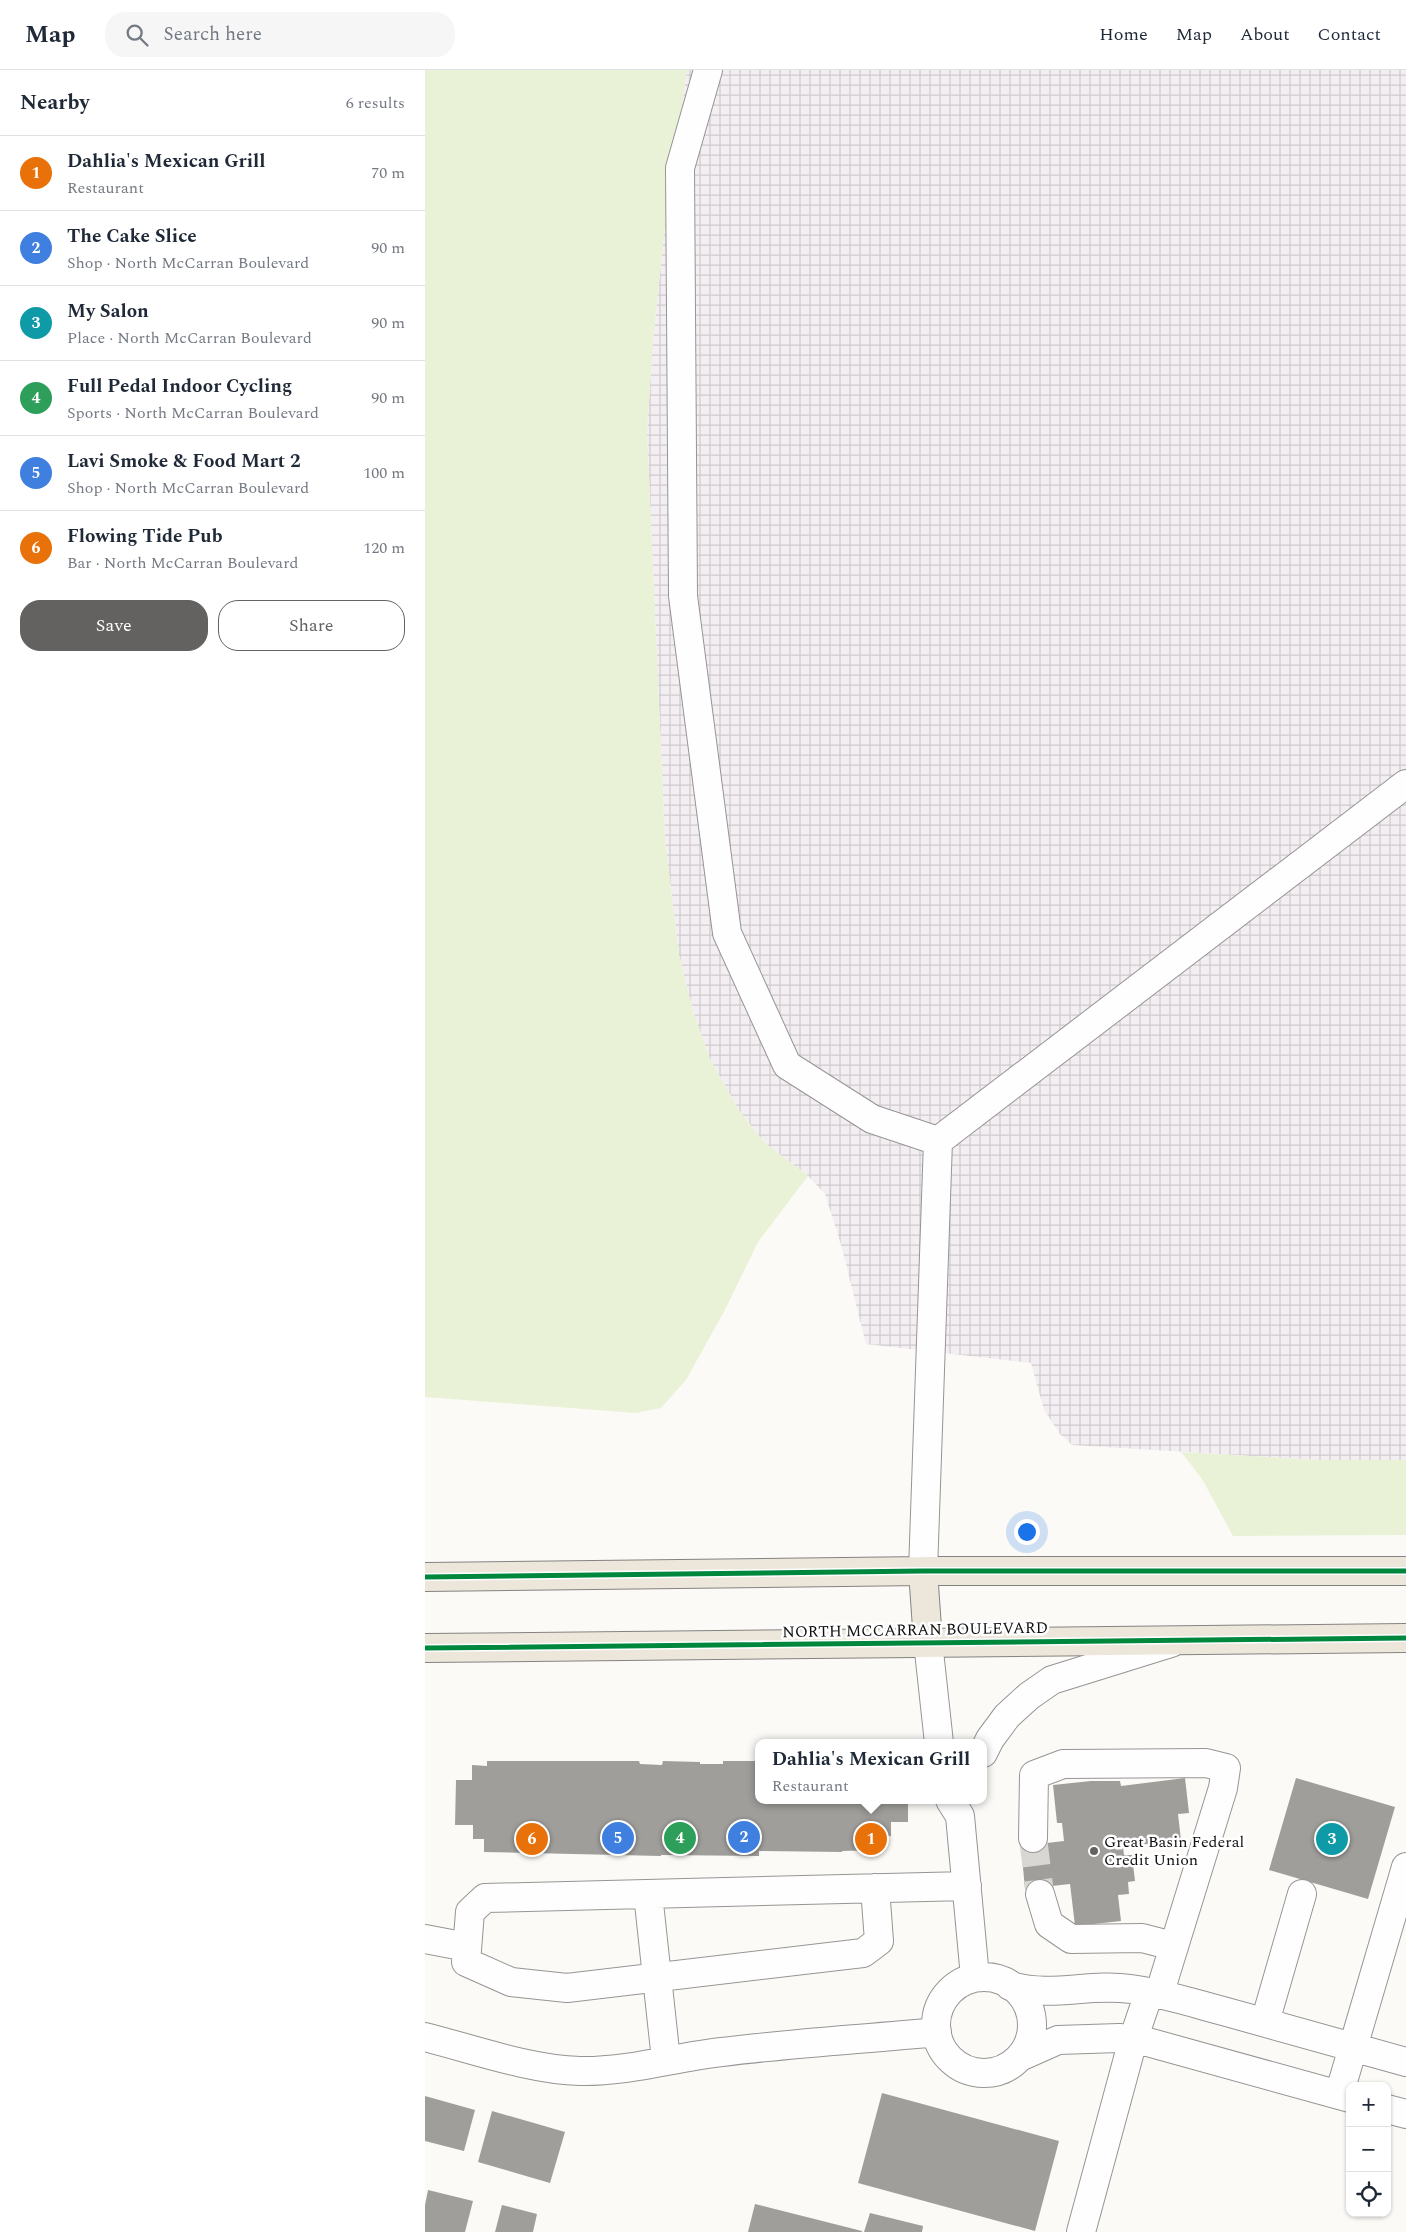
<!DOCTYPE html>
<html lang="en">
<head>
<meta charset="utf-8">
<style>
  :root { --surface:#fff; --page:#f6f6f7; --text:#1f2937; --muted:#747a83; --line:#e0e1e3; --accent:#636261 }
  body { margin:0; font-family:Spectral,serif; background:var(--page); color:var(--text) }
  .controls { position:absolute; right:15px; bottom:15px; display:grid; overflow:hidden; border-radius:10px; box-shadow:0 1px 4px #0004 }
  .controls button { width:45px; height:45px; display:grid; place-items:center; padding:0; border:0; border-bottom:1px solid var(--line); background:var(--surface); color:var(--text); font:25px sans-serif }
  .you { position:absolute; left:601px; top:1461px; width:18px; height:18px; margin:-12px; border:4px solid #fff; border-radius:50%; background:#1a73e8; box-shadow:0 0 0 8px #1a73e833 }
  .badge { display:grid; place-items:center; width:32px; height:32px; border-radius:50%; background:var(--accent); color:#fff; font-size:16px; font-weight:700 }
  .pin { position:absolute; translate:-50% -50%; border:2px solid #fff; box-shadow:0 1px 5px #0006 }
  .popup { position:absolute; left:330px; top:1669px; width:232px; height:65px; box-sizing:border-box; display:grid; place-content:center; border-radius:10px; background:var(--surface); filter:drop-shadow(0 1px 4px #0005); font-size:16px; white-space:nowrap; color:var(--muted) }
  .popup b { font-size:19px; color:var(--text) }
  .popup::after { content:''; position:absolute; left:50%; top:100%; margin-left:-10px; border:10px solid transparent; border-top-color:var(--surface) }
  .list { margin:0; padding:0; list-style:none }
  h2 { display:flex; justify-content:space-between; align-items:center; height:65px; margin:0; padding:0 20px; font-size:21px }
  h2 small { font-size:16px; font-weight:400; color:var(--muted) }
  .list li { display:grid; grid-template-columns:32px 1fr auto; gap:15px; align-items:center; box-sizing:border-box; height:75px; padding:0 20px; border-top:1px solid var(--line) }
  .list b { display:block; font-size:19px; white-space:nowrap }
  .list p { margin:0; font-size:16px; white-space:nowrap; color:var(--muted) }
  .list em { font-size:16px; font-style:normal; color:var(--muted) }
  .actions { display:flex; gap:10px; padding:15px 20px }
  .actions a { flex:1; padding:11px 0; border:1px solid var(--accent); border-radius:20px; text-align:center; font-size:18px; color:var(--accent) }
  .actions .main { background:var(--accent); color:#fff }
  .icon { flex:none; width:28px; height:28px; fill:none; stroke:currentColor; stroke-width:2; stroke-linecap:round; stroke-linejoin:round }
  .map { position:relative; flex:none; width:981px; height:2162px; overflow:hidden }
  header { display:flex; align-items:center; gap:30px; box-sizing:border-box; height:70px; padding:0 25px; background:var(--surface); border-bottom:1px solid var(--line) }
  header strong { font-size:24px }
  nav { display:flex; gap:28px; margin-inline-start:auto; font-size:18px }
  .search { width:350px; height:45px; background:var(--page); display:flex; align-items:center; gap:12px; box-sizing:border-box; padding:0 18px; border-radius:20px; color:var(--muted); font-size:19px }
  main { display:flex }
  aside { flex:1; background:var(--surface) }
  .map>svg:first-child { display:block }
</style>
</head>
<body>
<header>
<strong>Map</strong>
<div class="search"><svg class="icon" aria-label="search" viewBox="0 0 24 24"><circle cx="10" cy="10" r="6"/><path d="M15 15l6 6"/></svg>Search here</div>
<nav><a>Home</a><a>Map</a><a>About</a><a>Contact</a></nav>
</header>
<main>
<aside>
<h2>Nearby<small>6 results</small></h2>
<ul class="list">
<li><span class="badge" style="background:#e8710a">1</span><div><b>Dahlia's Mexican Grill</b><p>Restaurant</p></div><em>70 m</em></li>
<li><span class="badge" style="background:#3f7fe0">2</span><div><b>The Cake Slice</b><p>Shop · North McCarran Boulevard</p></div><em>90 m</em></li>
<li><span class="badge" style="background:#0f9aa8">3</span><div><b>My Salon</b><p>Place · North McCarran Boulevard</p></div><em>90 m</em></li>
<li><span class="badge" style="background:#2e9e5b">4</span><div><b>Full Pedal Indoor Cycling</b><p>Sports · North McCarran Boulevard</p></div><em>90 m</em></li>
<li><span class="badge" style="background:#3f7fe0">5</span><div><b>Lavi Smoke &amp; Food Mart 2</b><p>Shop · North McCarran Boulevard</p></div><em>100 m</em></li>
<li><span class="badge" style="background:#e8710a">6</span><div><b>Flowing Tide Pub</b><p>Bar · North McCarran Boulevard</p></div><em>120 m</em></li>
</ul>
<div class="actions"><a class="main">Save</a><a>Share</a></div>
</aside>
<div class="map">
<svg width="981" height="2162" viewBox="0 0 981 2162">
  <defs>
    <pattern id="industrial-grid" width="8" height="8" patternUnits="userSpaceOnUse" patternTransform="scale(1.25)"><rect width="8" height="8" fill="#f3eef2"/><path d="M0 4h8M4 0v8" fill="none" stroke="#cfcbce"/></pattern>
  </defs>
  <rect width="100%" height="100%" fill="#fcfaf7"/>
  <path fill="url(#industrial-grid)" d="M262 0H981V1390H893L647 1375 635 1364 619 1340 606 1293 441 1274 417 1178 400 1124 383 1106 339 1072 315 1042 285 989 268 941 254 885 240 770 222 362 228 269 241 148Z"/>
  <path fill="#e9f2d7" d="M0 0H262L241 148 228 269 222 362 240 770 254 885 268 941 285 989 315 1042 339 1072 383 1106 333 1172 300 1240 261 1310 236 1338 211 1343 0 1327Z
    M756 1382 893 1390H981V1465L808 1466 777 1409Z"/>
  <path fill="#a09e9b" d="M62 1691H214L215 1694 237 1695 238 1691 275 1692V1694H298V1691H334V1730H483V1752H466V1766H454V1780L417 1781V1782L334 1781V1786L236 1785V1786L59 1782V1769H48V1755H30L31 1710H47V1695L62 1696Z
    M760 1708 764 1743 753 1744 756 1770 698 1777 699 1785H707L710 1811 703 1812 704 1824 693 1825 696 1851 650 1856 645 1814 600 1819 596 1776 639 1771 637 1753H632L628 1715 666 1711H695L696 1716Z
    M871 1708 970 1737 943 1829 844 1800Z
    M457 2023 634 2071 610 2161 433 2113Z
    M0 2026 50 2040 39 2081 0 2071Z
    M67 2041 140 2062 125 2113 53 2092Z
    M3 2120 48 2131 40 2162H0V2135Z
    M330 2134 437 2161V2162H323Z
    M77 2135 112 2144 108 2162H70Z
    M445 2143 498 2156 497 2162H439Z"/>
  <g fill="none" stroke-linecap="round" stroke-linejoin="round">
    <path stroke="#d9d7d4" stroke-width="28" stroke-dasharray="28 14" stroke-linecap="butt" d="M608 1768 615 1824"/>
    <defs>
      <path id="minor" d="M283 0 255 98 258 526 302 863 362 995 447 1049 513 1071
        M513 1071 981 714
        M498 1501 513 1071
        M503 1572 514 1673
        M558 1683 565 1669 582 1646 604 1626 627 1610 746 1573
        M525 1730 535 1746 550 1907
        M608 1768 609 1705 638 1694 781 1693 801 1698 798 1718 734 1925
        M450 1818 454 1871 438 1883 142 1918 86 1912 41 1892 45 1842 60 1828 542 1816
        M223 1824 241 1990
        M615 1824 624 1854 646 1869 717 1868 748 1876
        M0 1869 42 1877
        M511 1955a48 48 0 1 1 96 0a48 48 0 1 1-96 0Z
        M585 1916C628 1928 663 1913 706 1919 737 1923 768 1933 798 1941 859 1958 920 1975 981 1992
        M840 1952 877 1824
        M0 1967C47 1979 106 2000 155 2001 203 2002 250 1987 297 1982 368 1973 440 1969 512 1962
        M597 1986 633 1970 694 1968 719 1971 925 2028
        M914 2025 981 1797
        M962 2039 981 2044
        M656 2162 708 1970 724 1923"/>
      <path id="major" d="M498 1501 503 1572
        M0 1507 498 1501H981
        M0 1578 981 1568"/>
    </defs>
    <use href="#minor" stroke="#969594" stroke-width="30"/>
    <use href="#major" stroke="#848381" stroke-width="30"/>
    <use href="#minor" stroke="#fffefe" stroke-width="28"/>
    <use href="#major" stroke="#ede6db" stroke-width="28"/>
    <defs>
      <path id="cycleway" d="M0 1507 498 1501H981
        M0 1578 981 1568"/>
    </defs>
    <use href="#cycleway" stroke="#fff" stroke-width="8"/>
    <use href="#cycleway" stroke="#00873e" stroke-width="5"/>
  </g>
  <circle fill="#636261" stroke="#fff" stroke-width="2" cx="669" cy="1781" r="5"/>
  <g text-anchor="middle" dominant-baseline="central" stroke-width="5" stroke-linejoin="round" paint-order="stroke">
    <g font-size="16" fill="#101010" stroke="#fff">
      <text transform="translate(490 1560) rotate(-1)">NORTH MCCARRAN BOULEVARD</text>
    </g>
    <g font-size="16" fill="#101010" stroke="#fff" text-anchor="start">
      <text x="679" y="1772">Great Basin Federal<tspan x="679" dy="18">Credit Union</tspan></text>
    </g>
  </g>
</svg>
<div class="controls">
<button>+</button>
<button>−</button>
<button><svg class="icon" aria-label="locate" viewBox="0 0 24 24"><circle cx="12" cy="12" r="6"/><path d="M12 2v4M12 18v4M2 12h4M18 12h4"/></svg></button>
</div>
<div class="you"></div>
<div class="pin badge" style="left:446px;top:1769px;background:#e8710a">1</div>
<div class="popup"><b>Dahlia's Mexican Grill</b>Restaurant</div>
<div class="pin badge" style="left:319px;top:1767px;background:#3f7fe0">2</div>
<div class="pin badge" style="left:907px;top:1769px;background:#0f9aa8">3</div>
<div class="pin badge" style="left:255px;top:1768px;background:#2e9e5b">4</div>
<div class="pin badge" style="left:193px;top:1768px;background:#3f7fe0">5</div>
<div class="pin badge" style="left:107px;top:1769px;background:#e8710a">6</div>
</div>
</main>
</body>
</html>
